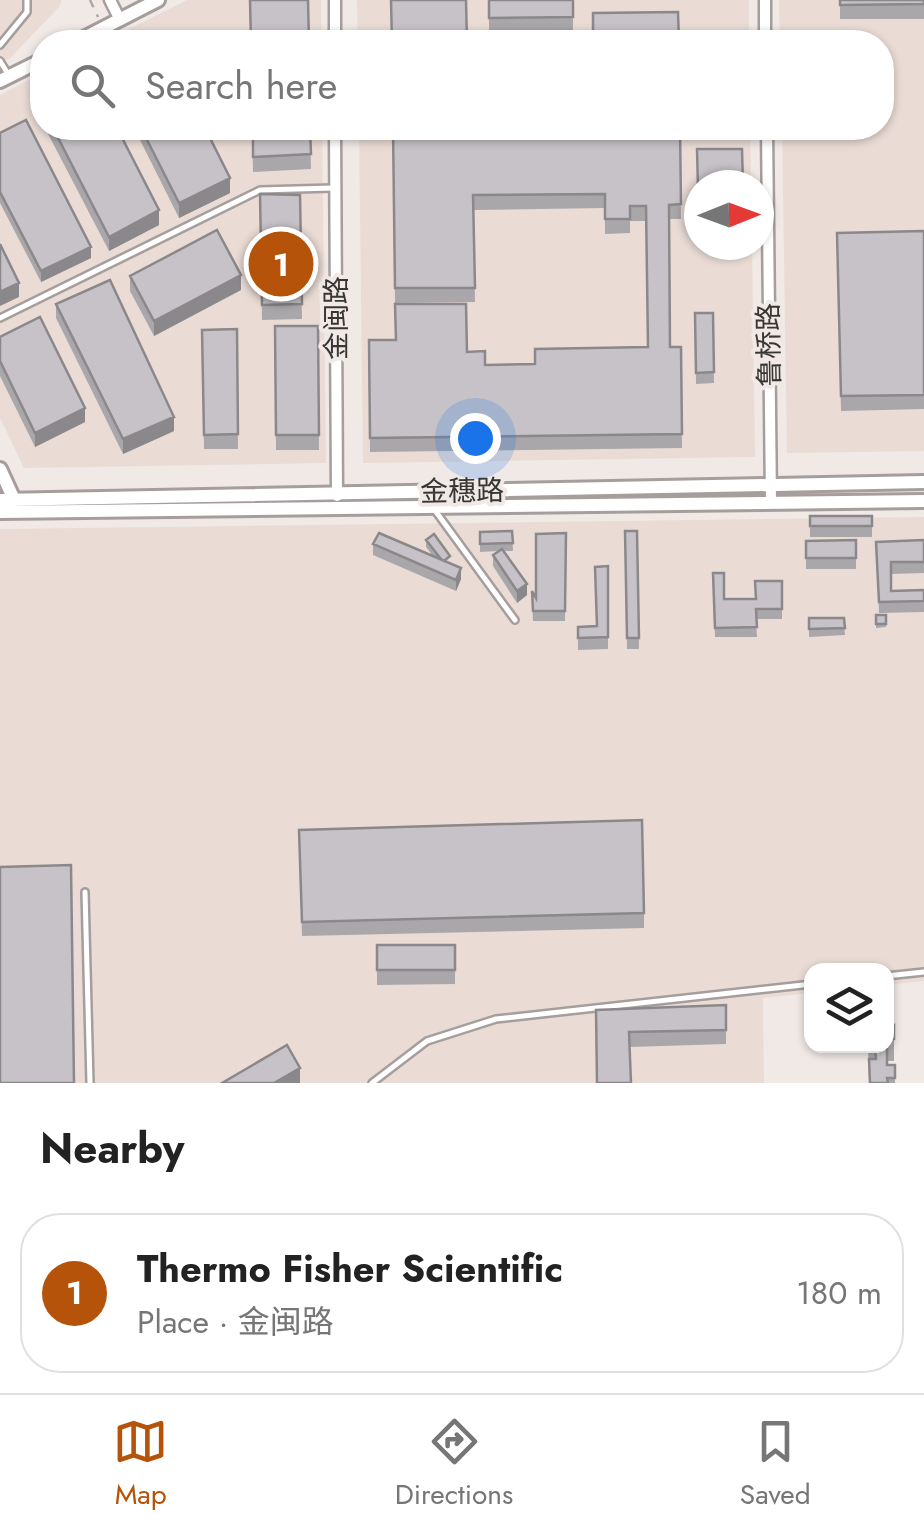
<!DOCTYPE html>
<html lang="en">
<head>
<meta charset="utf-8">
<style>
  :root { --surface:#fff; --page:#f6f6f6; --text:#222; --muted:#767676; --line:#e0e0e0; --accent:#b45309 }
  body { margin:0; font-family:Jost,"Noto Sans SC",sans-serif; background:var(--page); color:var(--text) }
  .controls { position:absolute; right:30px; bottom:30px; display:grid; overflow:hidden; border-radius:20px; box-shadow:0 2px 8px #0004 }
  .controls button { width:90px; height:90px; display:grid; place-items:center; padding:0; border:0; border-bottom:2px solid var(--line); background:var(--surface); color:var(--text); font:50px sans-serif }
  .compass { position:absolute; left:684px; top:170px; width:90px; height:90px; border-radius:50%; background:var(--surface); box-shadow:0 2px 8px #0004; rotate:89deg }
  .you { position:absolute; left:475px; top:438px; width:35px; height:35px; margin:-25px; border:8px solid #fff; border-radius:50%; background:#1a73e8; box-shadow:0 0 0 15px #1a73e833 }
  .badge { display:grid; place-items:center; width:65px; height:65px; border-radius:50%; background:var(--accent); color:#fff; font-size:32px; font-weight:700 }
  .pin { position:absolute; translate:-50% -50%; border:5px solid #fff; box-shadow:0 2px 10px #0006 }
  .list { margin:0; padding:0; list-style:none }
  h2 { display:flex; justify-content:space-between; align-items:center; height:130px; margin:0; padding:0 40px; font-size:42px }
  h2 small { font-size:32px; font-weight:400; color:var(--muted) }
  .list li { display:grid; grid-template-columns:65px 1fr auto; gap:30px; align-items:center; box-sizing:border-box; height:160px; margin:0 20px 20px; padding:0 20px; border:2px solid var(--line); border-radius:40px }
  .list b { display:block; font-size:38px; white-space:nowrap }
  .list p { margin:0; font-size:32px; white-space:nowrap; color:var(--muted) }
  .list em { font-size:32px; font-style:normal; color:var(--muted) }
  .icon { flex:none; width:55px; height:55px; fill:none; stroke:currentColor; stroke-width:2; stroke-linecap:round; stroke-linejoin:round }
  .map { position:relative; flex:none; width:924px; height:1083px; overflow:hidden }
  .search { position:absolute; background:var(--surface); box-shadow:0 2px 8px #0004; left:30px; right:30px; top:30px; height:110px; display:flex; align-items:center; gap:25px; box-sizing:border-box; padding:0 35px; border-radius:40px; color:var(--muted); font-size:38px }
  .sheet { height:310px; background:var(--surface) }
  nav { display:flex; justify-content:space-around; align-items:center; box-sizing:border-box; height:140px; border-top:2px solid var(--line); background:var(--surface); font-size:28px; color:var(--muted) }
  nav a { display:grid; justify-items:center; gap:5px }
  nav .on { color:var(--accent) }
  .map>svg:first-child { display:block }
</style>
</head>
<body>
<div class="map">
<svg width="924" height="1083" viewBox="0 0 924 1083">
  <rect width="100%" height="100%" fill="#f0e9e6"/>
  <path fill="#eadcd5" d="M0 0H61L60 6 10 58 0 64Z
    M187 0H321V42H103Z
    M357 0H749V42H358Z
    M779 0H924V451L787 453 782 128H882V42H780Z
    M42 73V128H322L326 463 24 468 0 418V95Z
    M359 128H750L751 185H699V245H752L755 457 363 463Z
    M924 517V981L887 985 886 971H812L811 993 763 998 764 1083H0V529Z"/>
  <g fill="none" stroke-linecap="round" stroke-linejoin="round">
    <defs>
      <path id="service" d="M0 45 27 12V0
        M0 61 8 74
        M0 318 260 190 333 188
        M434 509 515 620
        M85 892 90 1083
        M886 976 924 972
        M372 1083 427 1041 496 1019 812 984"/>
      <path id="minor" d="M110 0 120 20
        M335 0V42
        M765 0V42
        M335 128 337 496
        M767 128 771 503"/>
      <path id="tertiary" d="M76 42 158 0
        M0 81 42 60
        M0 469 16 504
        M0 500 924 482
        M0 512 924 501"/>
    </defs>
    <use href="#service" stroke="#a59e9c" stroke-width="10"/>
    <use href="#minor" stroke="#a59e9c" stroke-width="15"/>
    <use href="#tertiary" stroke="#a59e9c" stroke-width="18"/>
    <path stroke="#ada8a6" stroke-width="2.5" stroke-dasharray="8 8" stroke-linecap="butt" d="M90 0 98 17"/>
    <use href="#service" stroke="#fff" stroke-width="5"/>
    <use href="#minor" stroke="#fff" stroke-width="10"/>
    <use href="#tertiary" stroke="#fff" stroke-width="12"/>
  </g>
  <path fill="#aaa7ab" d="M489 0H573V31L489 33Z
    M840 0H924V19H840Z
    M45 128H117L159 225 109 251Z
    M134 128H205L230 193 179 218Z
    M252 128H310L311 169 253 172Z
    M393 128H680L681 219H669L670 347H681L682 448 370 452 369 340 467 352 485 365 535 364 648 347 646 221H630V233L605 234V208L474 210 475 302 395 303Z
    M0 133 91 258 41 282 0 203Z
    M260 194 300 195 302 319 262 320Z
    M924 231V409L841 411 837 233Z
    M130 276 241 290 154 336 130 291Z
    M56 304 174 431 123 454 56 318Z
    M695 313H713L714 383 696 384Z
    M275 326H318L319 450H276Z
    M237 329 238 449H204L202 330Z
    M0 337 85 422 35 447 0 376Z
    M810 516H872V537H810Z
    M512 531 513 551H504L527 595 517 603 493 566V555L499 551 480 552V532Z
    M625 531H637L639 649H627Z
    M566 533 565 621H533L532 591 536 597Z
    M426 540 450 564 461 579 456 591 373 555V544L433 556 426 547Z
    M856 540V569H806V541Z
    M924 540V573L891 574V591L924 590V612L879 613 876 542Z
    M608 566V649L578 650V627L596 626Z
    M713 573 724 599H755L782 581V619H756L757 637H715Z
    M876 615H886V627L876 628Z
    M809 618H844L845 635 809 637Z
    M299 830 644 913V928L302 936Z
    M377 945H455V984L377 985Z
    M726 1005V1044L630 1047 596 1010Z
    M894 1025V1061H887V1065H895V1083H869L868 1046H886L887 1026Z"/>
  <path fill="#8b888b" d="M230 178V193L179 218V203Z
    M159 210V225L109 251V237Z
    M91 247V258L41 282V271Z
    M241 275V290L154 336V321Z
    M19 283V297L0 306V292Z
    M85 408V422L35 447V433Z
    M174 417V431L123 454V439Z
    M461 568V579L456 591V580Z
    M527 584V595L517 603V591Z
    M300 1068V1083H274Z"/>
  <path fill="#c6c2c7" stroke="#8b888b" stroke-width="2.5" d="M250 0H308L309 42H251Z
    M391 0H466L467 42H392Z
    M489 0H573V17L489 18Z
    M840 0H924V4L840 5Z
    M678 12 679 42H593V13Z
    M26 120 91 247 41 271 0 192V133Z
    M53 128H117L159 210 109 237Z
    M141 128H205L230 178 179 203Z
    M253 128H310L311 154 253 157Z
    M393 128H680L681 204 669 205 670 347H681L682 434 370 438 369 340H396L395 304H466L467 352 485 351V365L535 364V349L648 347 646 206H630V219H605V194L473 195 475 288H395Z
    M697 149H742L743 185H699V230Z
    M260 194 300 195 302 304 262 305Z
    M217 230 241 275 154 321 130 276Z
    M924 231V395L841 396 837 233Z
    M0 244 19 283 0 292Z
    M110 280 174 417 123 439 56 304Z
    M695 313H713L714 372 696 373Z
    M40 317 85 408 35 433 0 361V337Z
    M275 326H318L319 435H276Z
    M237 329 238 434 204 435 202 330Z
    M810 516H872V526H810Z
    M512 531 513 543 480 544V532Z
    M625 531H637L639 638H627Z
    M379 533 461 568 456 580 373 544Z
    M566 533 565 611H533L532 591 536 598V534Z
    M434 534 450 556 444 561 441 559 426 540Z
    M856 540V558H806V541Z
    M924 540V562H891V591L924 590V601L879 602 876 542Z
    M502 549 527 584 517 591 493 555Z
    M608 566V637L578 638V627L597 626 595 567Z
    M713 573H724V599H756L755 581H782V609H756L757 627 715 628Z
    M876 615H886V624H876Z
    M809 618H844L845 628 809 629Z
    M642 820 644 913 302 922 299 830Z
    M71 865 74 1083H0V867Z
    M377 945H455V970H377Z
    M726 1005V1030L629 1032 631 1083H597L596 1010Z
    M886 1017 887 1026 894 1025V1039H887V1065H895V1078H887L888 1083H870L869 1059H876L875 1046H886Z
    M287 1045 300 1068 274 1083H222Z"/>
  <g text-anchor="middle" dominant-baseline="central" stroke-width="8" stroke-linejoin="round" paint-order="stroke">
    <g font-size="28" fill="#383635" stroke="#f0e9e6">
      <text transform="translate(336 318) rotate(-90)">金闽路</text>
      <text transform="translate(769 345) rotate(-91)">鲁桥路</text>
      <text transform="translate(462 491) rotate(-1)">金穗路</text>
    </g>
  </g>
</svg>
<div class="controls">
<button><svg class="icon" aria-label="layers" viewBox="0 0 24 24"><path d="M12 4l9 5-9 5-9-5zM3 14l9 5 9-5"/></svg></button>
</div>
<svg class="compass" viewBox="-18 -18 36 36"><path d="M0-13l5 13h-10z" fill="#e53935"/><path d="M0 13l5-13h-10z" fill="#767676"/></svg>
<div class="you"></div>
<div class="pin badge" style="left:281px;top:264px">1</div>
<div class="search"><svg class="icon" aria-label="search" viewBox="0 0 24 24"><circle cx="10" cy="10" r="6"/><path d="M15 15l6 6"/></svg>Search here</div>
</div>
<section class="sheet">
<h2>Nearby<small></small></h2>
<ul class="list">
<li><span class="badge">1</span><div><b>Thermo Fisher Scientific</b><p>Place · 金闽路</p></div><em>180 m</em></li>
</ul>
</section>
<nav>
<a class="on"><svg class="icon" aria-label="map" viewBox="0 0 24 24"><path d="M3 6l6-2 6 2 6-2v14l-6 2-6-2-6 2zM9 4v14M15 6v14"/></svg>Map</a>
<a><svg class="icon" aria-label="directions" viewBox="0 0 24 24"><path d="M12 3l9 9-9 9-9-9zM9 14v-3h6M13 9l2 2-2 2"/></svg>Directions</a>
<a><svg class="icon" aria-label="saved" viewBox="0 0 24 24"><path d="M7 4h10v16l-5-4-5 4z"/></svg>Saved</a>
</nav>
</body>
</html>
